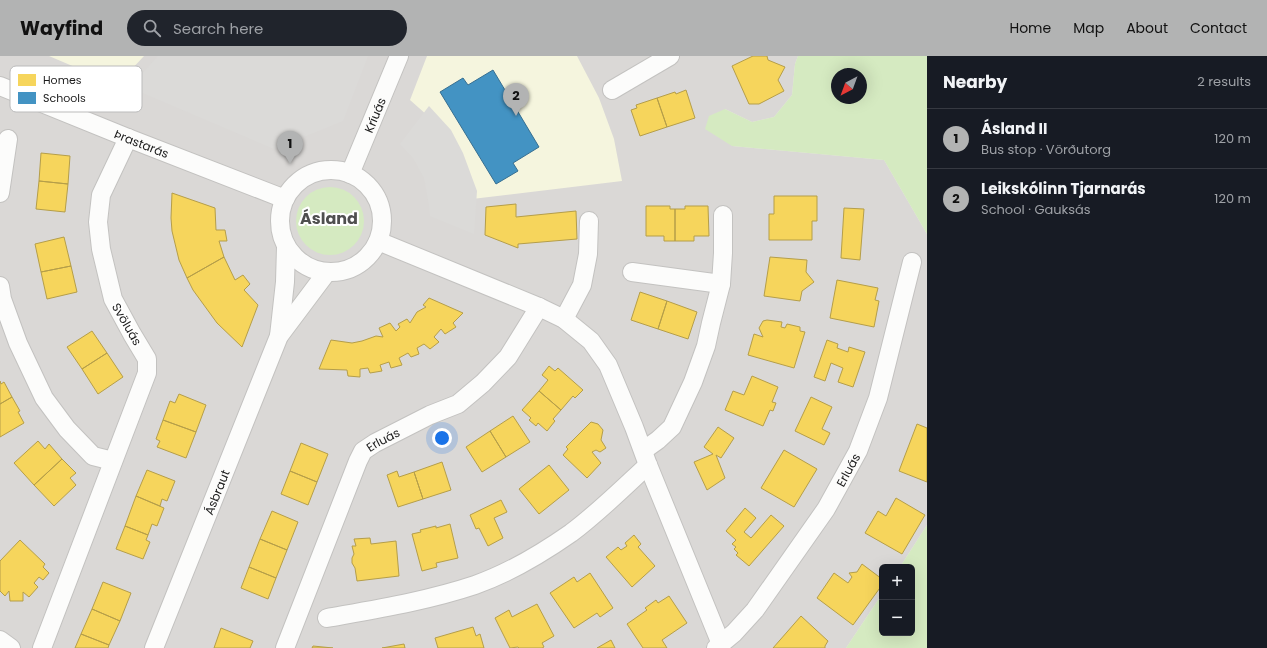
<!DOCTYPE html>
<html lang="en">
<head>
<meta charset="utf-8">
<style>
  :root { --surface:#171b24; --page:#20242c; --text:#f1f3f6; --muted:#9ea1a6; --line:#363941; --accent:#b2b3b3 }
  body { margin:0; font-family:Poppins,sans-serif; background:var(--page); color:var(--text) }
  .controls { position:absolute; right:12px; bottom:12px; display:grid; overflow:hidden; border-radius:6px; box-shadow:0 4px 16px #0002 }
  .controls button { width:36px; height:36px; display:grid; place-items:center; padding:0; border:0; border-bottom:1px solid var(--line); background:var(--surface); color:var(--text); font:20px sans-serif }
  .compass { position:absolute; left:831px; top:12px; width:36px; height:36px; border-radius:50%; background:var(--surface); box-shadow:0 4px 16px #0002; rotate:221deg }
  .you { position:absolute; left:442px; top:382px; width:14px; height:14px; margin:-10px; border:3px solid #fff; border-radius:50%; background:#1a73e8; box-shadow:0 0 0 6px #1a73e833 }
  .badge { display:grid; place-items:center; width:26px; height:26px; border-radius:50%; background:var(--accent); color:#111; font-size:13px; font-weight:700 }
  .pin { position:absolute; translate:-50% -33px; filter:drop-shadow(0 1px 2px #0008) }
  .pin::after { content:''; position:absolute; top:21px; width:14px; height:12px; background:inherit; clip-path:polygon(0 0,100% 0,50% 100%) }
  .list { margin:0; padding:0; list-style:none }
  h2 { display:flex; justify-content:space-between; align-items:center; height:52px; margin:0; padding:0 16px; font-size:17px }
  h2 small { font-size:13px; font-weight:400; color:var(--muted) }
  .list li { display:grid; grid-template-columns:26px 1fr auto; gap:12px; align-items:center; box-sizing:border-box; height:60px; padding:0 16px; border-top:1px solid var(--line) }
  .list b { display:block; font-size:15px; white-space:nowrap }
  .list p { margin:0; font-size:13px; white-space:nowrap; color:var(--muted) }
  .list em { font-size:13px; font-style:normal; color:var(--muted) }
  .icon { flex:none; width:22px; height:22px; fill:none; stroke:currentColor; stroke-width:2; stroke-linecap:round; stroke-linejoin:round }
  .map { position:relative; flex:none; width:927px; height:592px; overflow:hidden }
  header { display:flex; align-items:center; gap:24px; box-sizing:border-box; height:56px; padding:0 20px; background:var(--accent); color:#111 }
  header strong { font-size:19px }
  nav { display:flex; gap:22px; margin-inline-start:auto; font-size:14px }
  .search { width:280px; height:36px; background:var(--page); display:flex; align-items:center; gap:10px; box-sizing:border-box; padding:0 14px; border-radius:22px; color:var(--muted); font-size:15px }
  main { display:flex }
  aside { flex:1; background:var(--surface) }
  .map>svg:first-child { display:block }
</style>
</head>
<body>
<header>
<strong>Wayfind</strong>
<div class="search"><svg class="icon" aria-label="search" viewBox="0 0 24 24"><circle cx="10" cy="10" r="6"/><path d="M15 15l6 6"/></svg>Search here</div>
<nav><a>Home</a><a>Map</a><a>About</a><a>Contact</a></nav>
</header>
<main>
<div class="map">
<svg width="927" height="592" viewBox="0 0 927 592">
  <rect width="100%" height="100%" fill="#ebe9e4"/>
  <path fill="#dad8d6" d="M0 0H798L795 8 792 39 774 61 752 66 725 53 732 90 884 104 927 178V469L900 511H882V538L846 592H0Z"/>
  <path fill="#f5f5de" d="M49 0H144L117 29Z
    M427 0H577L599 42 614 83 622 125 472 143 445 75 410 44Z"/>
  <path fill="#d5eac1" fill-rule="evenodd" d="M798 0H927V178L884 104 732 90 705 73 709 60 725 53 752 66 774 61 792 39 795 8ZM837 18H861V42H837Z
    M296 165a34 34 0 1 1 68 0a34 34 0 1 1-68 0Z
    M927 469V592H846L882 538V577H912V511H900Z"/>
  <path fill="#dbdad8" d="M158 0H368L343 65 274 93 131 32 134 27Z
    M429 50 451 74 463 97 477 135 474 178 430 160 429 149 424 122 413 102 400 88Z"/>
  <path fill="#f6d55c" stroke="#b59e49" d="M753 0H767L768 4 785 11 778 24 784 35 759 48H749L732 10Z
    M686 34 695 62 667 71 657 42 675 36 676 38Z
    M657 42 667 71 640 80 631 54 637 52 636 49Z
    M41 97 70 100 68 128 39 125Z
    M39 125 68 128 65 156 36 153Z
    M172 137 215 152 216 174H225L227 185H219L224 201 187 222 179 204 172 175 171 162Z
    M774 140H817V165H812V184H769V158H774Z
    M516 148V161L576 155 577 183 518 188V192L485 179 486 151Z
    M646 150H670V153H675V185H664V180H646Z
    M685 150H708L709 180H694V185H675V153H685Z
    M844 152 864 153 860 204 841 202Z
    M64 181 71 210 41 216 35 188Z
    M224 201 235 224 243 219 250 228 244 234 258 249 242 291 217 267 193 234 187 222Z
    M770 201 807 204 806 216 814 226 802 235 800 245 764 240Z
    M71 210 77 236 47 243 41 216Z
    M837 224 878 232 875 244 879 245 874 271 830 262Z
    M640 236 667 245 658 273 631 264Z
    M429 242 463 257 453 267 456 271 445 278 441 273 434 281 439 286 430 293 424 288 417 292 419 298 411 301 408 297 399 302 402 309 391 312 389 306 380 309 382 315 370 317 368 312 360 313V321L348 320 347 314 319 313 331 284 352 287 362 285 376 280 383 281 379 272 390 267 396 275 400 271 398 268 407 263 410 267 417 256 426 251 423 249Z
    M667 245 697 256 688 283 658 273Z
    M767 264 782 266 781 271 785 272 787 268 800 271V275L805 276 794 312 748 299 754 278 763 281 759 272 763 265Z
    M92 275 107 297 82 313 67 291Z
    M827 284 838 288 837 292 848 296 849 291 865 296 853 331 838 326 843 312 831 307 825 325 814 321Z
    M107 297 123 321 98 338 82 313Z
    M549 310 555 315 558 312 583 334 575 342 573 340 561 354 539 335 548 324 542 319Z
    M752 320 778 331 772 346 776 347 773 355 770 354 763 370 725 354 733 335 744 339Z
    M0 325 1 328 4 326 12 341 0 348Z
    M539 335 561 354 553 363 555 365 547 375 538 367 536 370 529 364 531 362 522 354Z
    M179 338 206 349 196 376 163 364 170 345 175 347Z
    M12 341 20 355 18 356 24 367 0 381V348Z
    M811 341 832 351 822 373 830 377 824 389 795 375Z
    M513 360 530 386 506 401 490 375Z
    M163 364 196 376 186 402 157 391 160 385 156 383Z
    M591 366 598 368 603 374 601 384 606 392 600 396 596 394 592 396 601 407 587 422 563 399 568 393 566 391Z
    M917 368 927 372V426L899 415Z
    M718 371 734 382 721 402 716 399 725 422 707 434 694 406 713 398 704 391Z
    M490 375 506 401 482 416 466 391Z
    M38 385 45 393 49 388 62 403 34 429 14 407Z
    M301 387 328 398 317 426 290 415Z
    M784 394 817 413 794 451 761 432Z
    M62 403 76 417 70 422 76 429 54 450 34 429Z
    M442 406 451 434 423 443 414 416Z
    M549 409 569 434 539 458 519 433Z
    M147 414 175 425 167 445 162 443 160 450 136 440Z
    M290 415 317 426 308 449 281 438Z
    M397 415 399 421 414 416 423 443 398 451 387 419Z
    M136 440 164 452 157 470 152 468 148 479 125 470Z
    M896 442 925 459 902 498 865 477 878 455 886 460Z
    M501 444 507 456 494 462 503 482 488 490 479 472 476 473 470 459Z
    M745 452 756 462 744 476 751 482 771 459 784 470 749 510 736 499 738 497 734 493 736 491 732 488 736 484 726 475Z
    M272 455 298 466 287 494 260 483Z
    M450 468 458 502 436 507 437 511 422 515 412 478 421 476 420 474 436 470V472Z
    M125 470 148 479 146 484 150 486 143 503 116 493Z
    M634 479 641 488 638 491 655 510 632 531 606 501 618 491 621 494 627 490 625 487Z
    M370 482 371 488 396 485 399 520 357 525 355 512 352 507V502L354 498 352 490H356L354 483Z
    M260 483 287 494 276 522 249 511Z
    M20 484 45 508 43 511 49 517 43 524 39 521 34 527 38 531 29 541 23 536V545H10L9 535 5 540 0 535V505Z
    M862 508 882 523V529L853 569 817 542 834 517 848 527 852 521 849 517 857 516Z
    M249 511 276 522 268 543 241 532Z
    M590 517 613 552 600 561 597 557 574 572 550 537 574 521 577 526Z
    M103 526 131 537 120 565 92 553Z
    M669 540 687 567 662 584 667 592H643L627 568 647 554 645 552 656 544 658 547Z
    M537 548 554 580 542 587 544 591 542 592H519L518 591 510 592 495 562 509 554 512 561Z
    M92 553 120 565 109 589 81 578Z
    M801 560 828 585 825 590V592H773Z
    M473 571 476 580 480 578 484 592H438L435 582Z
    M221 572 253 585 250 592H214Z
    M81 578 109 589 108 592H75Z
    M611 584 615 592H597Z
    M404 588 405 592H382Z
    M313 590 333 592H312Z"/>
  <path fill="#4393c3" stroke="#376f91" d="M493 14 539 91 513 107 518 115 496 128 440 36 463 22 468 29Z"/>
  <g fill="none" stroke-linecap="round" stroke-linejoin="round">
    <defs>
      <g id="minor">
        <path id="s1" d="M0 30 128 82 285 143"/>
        <path d="M612 34 670 0"/>
        <circle cx="331" cy="165" r="51"/>
        <path id="s2" d="M350 118 399 0"/>
        <path d="M0 137 8 83"/>
        <path d="M378 185 539 251 564 263 591 285 608 309 634 371 648 409 721 588"/>
        <path d="M632 216 721 228"/>
        <path d="M0 230 2 243 18 287 44 342 67 373 93 400 113 405"/>
        <path d="M564 263 582 229 588 198 589 165"/>
        <path d="M279 280 285 226 286 191"/>
        <path d="M644 394 658 384 672 371 693 326 706 290 711 267 721 228 723 197V159"/>
        <path d="M327 562C377 553 427 545 475 529 509 517 541 498 571 477 598 457 623 432 648 409"/>
        <path d="M0 584 11 592"/>
        <path d="M42 592 147 317V303L132 278 113 243 101 193 98 166 101 139 128 82"/>
        <path id="s3" d="M154 592 279 280 327 216"/>
        <path id="s4" d="M285 592 358 405 363 395 375 387 430 359 458 348 483 327 508 301 539 251"/>
        <path id="s5" d="M716 592 734 577 755 554 826 453 858 395 878 342 912 206"/>
      </g>
    </defs>
    <use href="#minor" stroke="#c3c2c0" stroke-width="20"/>
    <use href="#minor" stroke="#fcfcfb" stroke-width="18"/>
  </g>
  <g text-anchor="middle" dominant-baseline="central" stroke-width="4" stroke-linejoin="round" paint-order="stroke">
    <g font-size="12" fill="#1c1c1c" stroke="#fff">
      <text stroke="none"><textPath href="#s2" startOffset="64">Kríuás</textPath></text>
      <text stroke="none"><textPath href="#s1" startOffset="153">Þrastarás</textPath></text>
      <text transform="translate(127 268) rotate(60)">Svöluás</text>
      <text stroke="none"><textPath href="#s4" startOffset="235">Erluás</textPath></text>
      <text stroke="none"><textPath href="#s5" startOffset="223">Erluás</textPath></text>
      <text stroke="none"><textPath href="#s3" startOffset="168">Ásbraut</textPath></text>
    </g>
    <g font-size="16" font-weight="bold" fill="#4f4f4f" stroke="#fff">
      <text x="329" y="162">Ásland</text>
    </g>
  </g>
  <rect x="10" y="10" width="132" height="46" rx="6" fill="#fff" stroke="#bbb" stroke-width="1"/>
  <rect x="18" y="18" width="18" height="12" fill="#f6d55c"/>
  <rect x="18" y="36" width="18" height="12" fill="#4393c3"/>
  <g font-size="11" fill="#1c1c1c">
    <text x="43" y="28">Homes</text>
    <text x="43" y="46">Schools</text>
  </g>
</svg>
<div class="controls">
<button>+</button>
<button>−</button>
</div>
<svg class="compass" viewBox="-18 -18 36 36"><path d="M0-13l5 13h-10z" fill="#e53935"/><path d="M0 13l5-13h-10z" fill="#9ea1a6"/></svg>
<div class="you"></div>
<div class="pin badge" style="left:290px;top:108px">1</div>
<div class="pin badge" style="left:516px;top:60px">2</div>
</div>
<aside>
<h2>Nearby<small>2 results</small></h2>
<ul class="list">
<li><span class="badge">1</span><div><b>Ásland II</b><p>Bus stop · Vörðutorg</p></div><em>120 m</em></li>
<li><span class="badge">2</span><div><b>Leikskólinn Tjarnarás</b><p>School · Gauksás</p></div><em>120 m</em></li>
</ul>
</aside>
</main>
</body>
</html>
